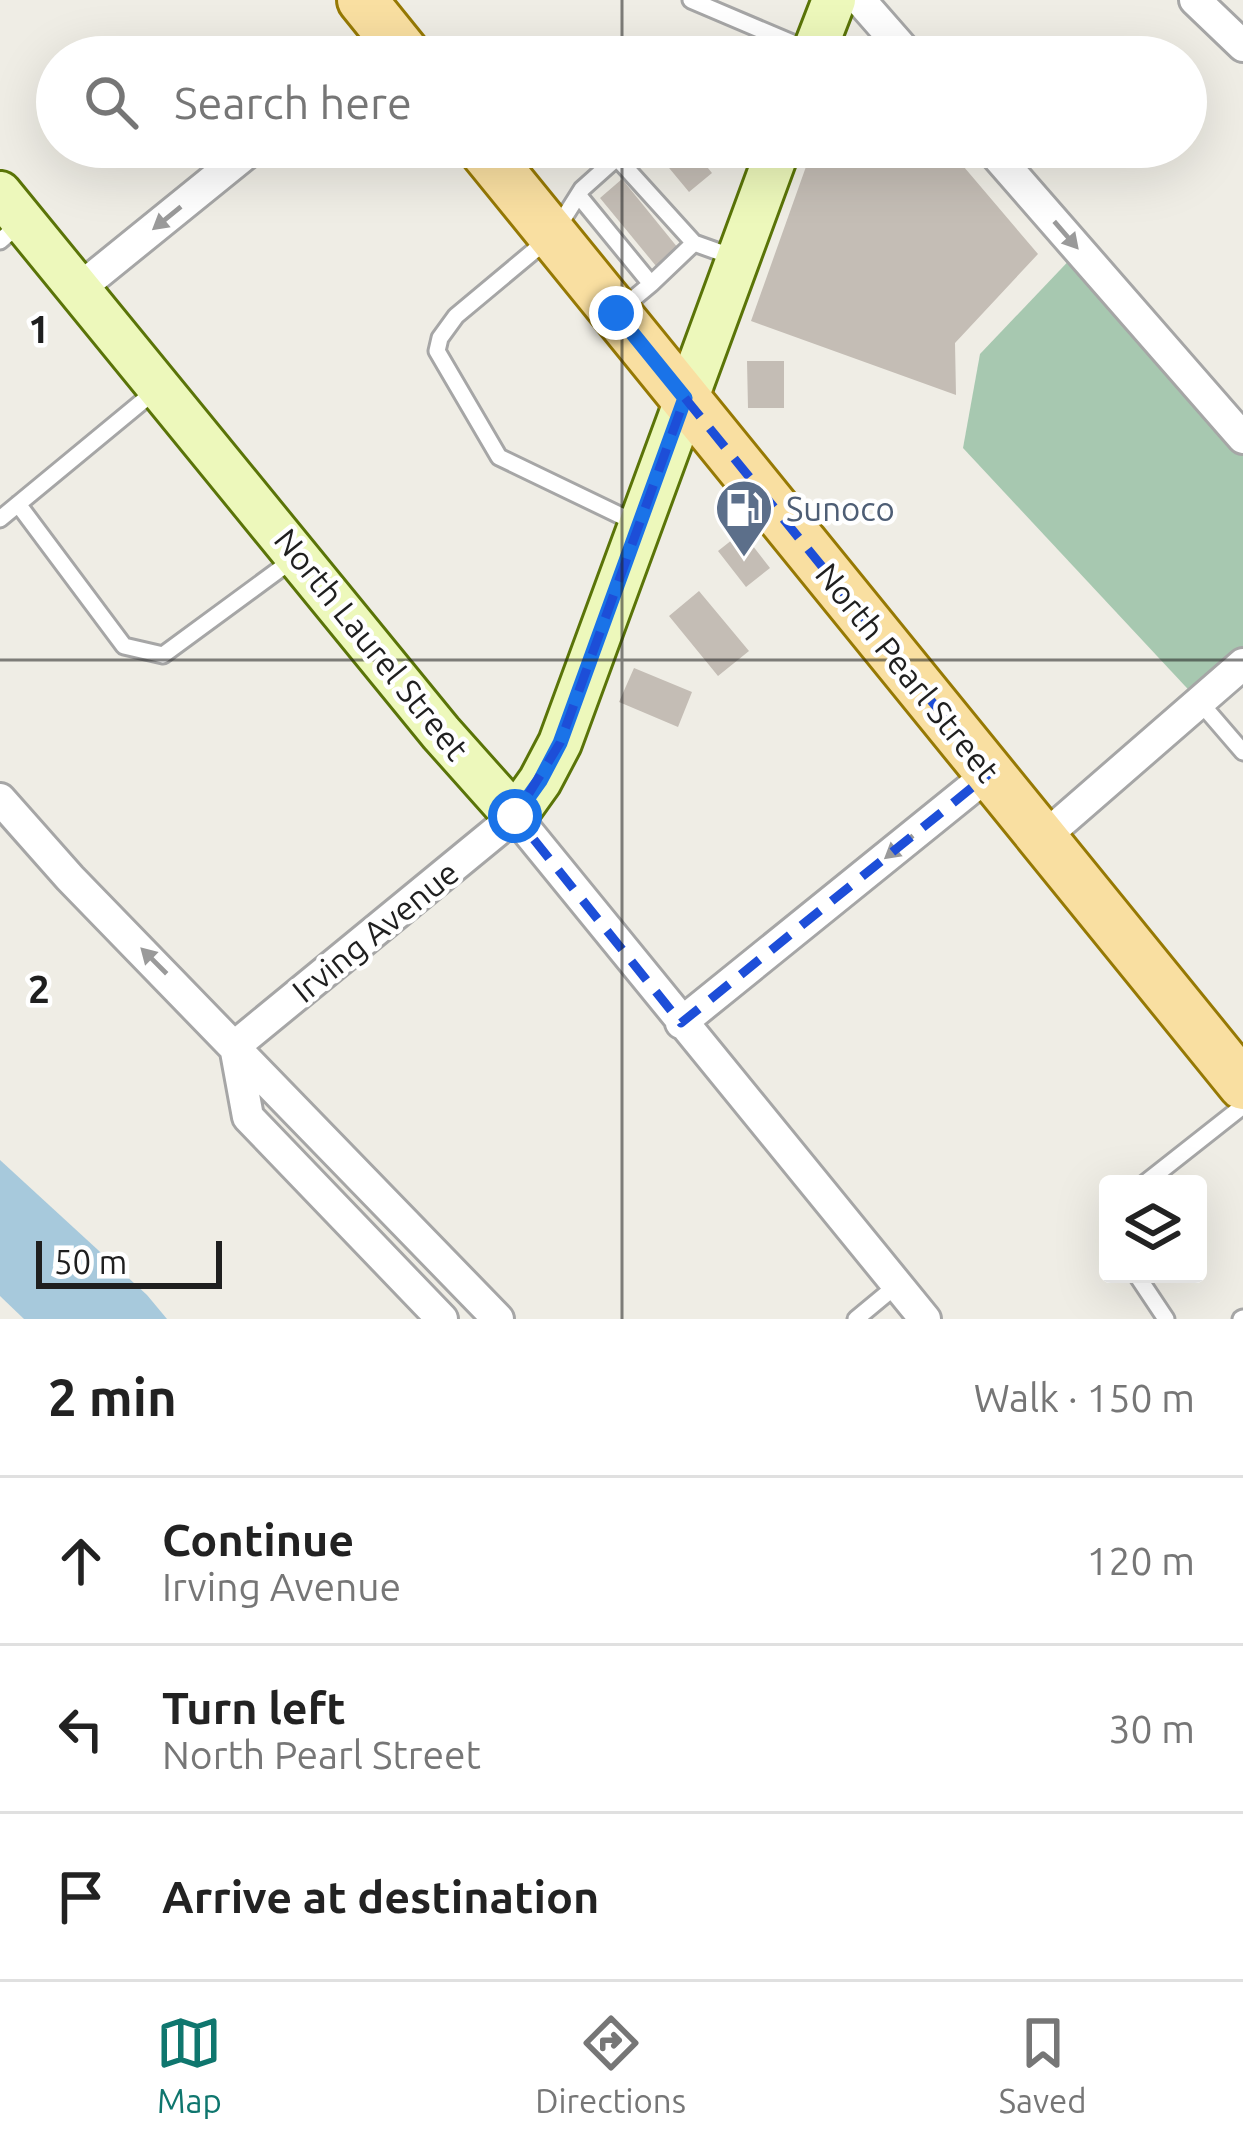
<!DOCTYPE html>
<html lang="en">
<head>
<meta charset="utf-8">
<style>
  :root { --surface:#fff; --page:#f6f6f6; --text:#222; --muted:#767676; --line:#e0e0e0; --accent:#0f766e }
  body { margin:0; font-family:Ubuntu,sans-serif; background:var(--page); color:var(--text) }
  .controls { position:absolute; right:36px; bottom:36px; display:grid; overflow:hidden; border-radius:12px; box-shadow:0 12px 48px #0002 }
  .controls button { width:108px; height:108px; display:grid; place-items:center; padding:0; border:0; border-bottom:3px solid var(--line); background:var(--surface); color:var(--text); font:60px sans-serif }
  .scale { position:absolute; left:36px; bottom:30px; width:186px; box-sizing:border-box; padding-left:12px; border:6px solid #1f1f1f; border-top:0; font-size:33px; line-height:42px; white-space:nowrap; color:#1f1f1f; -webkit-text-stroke:9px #fff; paint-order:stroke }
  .stop { position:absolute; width:36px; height:36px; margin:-27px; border:9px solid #1a73e8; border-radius:50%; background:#fff }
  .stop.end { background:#1a73e8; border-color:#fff; box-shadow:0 3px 12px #0008 }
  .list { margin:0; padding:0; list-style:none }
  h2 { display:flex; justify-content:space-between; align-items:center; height:156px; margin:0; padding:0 48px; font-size:51px }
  h2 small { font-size:39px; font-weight:400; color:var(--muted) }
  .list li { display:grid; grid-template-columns:78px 1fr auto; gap:36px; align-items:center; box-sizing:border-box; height:168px; padding:0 48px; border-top:3px solid var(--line) }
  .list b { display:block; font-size:45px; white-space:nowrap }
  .list p { margin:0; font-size:39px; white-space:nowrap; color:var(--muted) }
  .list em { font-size:39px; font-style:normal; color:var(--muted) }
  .icon { flex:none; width:66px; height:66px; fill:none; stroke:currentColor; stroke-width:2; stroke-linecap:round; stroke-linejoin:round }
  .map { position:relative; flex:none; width:1243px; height:1319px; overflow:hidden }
  .search { position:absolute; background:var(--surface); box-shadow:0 12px 48px #0002; left:36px; right:36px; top:36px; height:132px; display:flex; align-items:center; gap:30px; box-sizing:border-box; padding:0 42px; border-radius:66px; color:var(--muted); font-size:45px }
  .sheet { height:660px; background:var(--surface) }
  nav { display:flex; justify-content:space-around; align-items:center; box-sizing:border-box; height:168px; border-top:3px solid var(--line); background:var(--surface); font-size:33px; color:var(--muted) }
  nav a { display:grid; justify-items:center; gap:6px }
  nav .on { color:var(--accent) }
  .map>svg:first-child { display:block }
</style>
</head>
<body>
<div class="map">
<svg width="1243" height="1319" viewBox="0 0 1243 1319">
  <rect width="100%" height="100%" fill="#efede5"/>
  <path fill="#a7c8b0" d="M1079 250 1243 438V664L1199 701 963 448 980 354Z"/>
  <path fill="#a7c9dc" d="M0 1160 147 1295 167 1319H24L0 1296Z"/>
  <path fill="#c4bdb5" d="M852 36 870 57H845Z
    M660 147H691L712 173 689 192 655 151Z
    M813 147H947L1038 254 955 343 956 395 751 321Z
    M622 179 678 248 656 266 600 198Z
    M747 361H784V408H748Z
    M742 532 770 568 746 587 718 551Z
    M699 591 749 651 718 676 669 616Z
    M634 668 692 692 678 727 619 702Z"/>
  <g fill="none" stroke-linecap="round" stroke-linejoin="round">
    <defs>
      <path id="lane" d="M691 0 811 51
        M629 147 582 189 553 235 456 316 440 338 437 351 499 457 636 523
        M617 158 694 243 651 284
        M579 196 651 284 621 309
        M0 241 21 223
        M694 243 736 258
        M18 504 124 646 163 655 295 558
        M0 519 155 391
        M1199 701 1243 752
        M1144 1184 1243 1106
        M1136 1274 1166 1319
        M856 1319 897 1285
        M1241 1319 1243 1318"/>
      <path id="street" d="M860 0 910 57
        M1195 0 1243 46
        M366 57 391 37
        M989 147 1243 438
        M80 288 254 147
        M0 799 70 878 498 1319
        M1043 838 1243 664
        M681 1023 990 773
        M235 1046 515 816 925 1319
        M235 1046 248 1117 442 1319"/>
      <path id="secondary" d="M812 57 834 0
        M0 193 441 733 515 816 540 781 560 743 779 147"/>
      <path id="primary" d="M362 0 408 57
        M481 147 1243 1085"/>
    </defs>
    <use href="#lane" stroke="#a6a6a6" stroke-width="21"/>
    <use href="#street" stroke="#a6a6a6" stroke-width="36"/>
    <use href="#secondary" stroke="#5a7408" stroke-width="48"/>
    <use href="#primary" stroke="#967904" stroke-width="54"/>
    <use href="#lane" stroke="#fff" stroke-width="15"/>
    <use href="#street" stroke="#fff" stroke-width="30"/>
    <use href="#secondary" stroke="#edf8bb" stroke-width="42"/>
    <use href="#primary" stroke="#f9dfa1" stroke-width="48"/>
  </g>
  <defs><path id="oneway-solid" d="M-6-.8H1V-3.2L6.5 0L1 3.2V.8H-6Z" transform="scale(3)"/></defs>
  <g fill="#9a9a9a">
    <use href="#oneway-solid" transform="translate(167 218) rotate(141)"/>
    <use href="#oneway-solid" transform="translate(1066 235) rotate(49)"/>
    <use href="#oneway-solid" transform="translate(899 847) rotate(141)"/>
    <use href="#oneway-solid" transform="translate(154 961) rotate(-135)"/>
  </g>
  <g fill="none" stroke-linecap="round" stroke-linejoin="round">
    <path stroke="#1a73e8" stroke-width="15" d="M515 816 540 781 560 743 685 398 616 313"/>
  </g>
  <path fill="none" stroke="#1d4ed8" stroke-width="9" stroke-dasharray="24 15" stroke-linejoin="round" d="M685 398 990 773 681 1023 515 816 560 743Z"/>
  <path fill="none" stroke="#1f1f1f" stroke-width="3" stroke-opacity="0.55" d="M622 0V57M622 147V1319M0 660H1243"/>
  <defs>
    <symbol id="fuel-pin" viewBox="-11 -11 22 30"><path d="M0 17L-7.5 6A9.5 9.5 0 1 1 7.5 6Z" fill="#5c6f8a" stroke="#fff"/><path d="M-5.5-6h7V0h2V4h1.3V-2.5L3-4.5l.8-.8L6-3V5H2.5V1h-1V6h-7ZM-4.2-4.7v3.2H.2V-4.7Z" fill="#fff"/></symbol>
  </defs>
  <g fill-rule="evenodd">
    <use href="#fuel-pin" x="711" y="475" width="66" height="90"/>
  </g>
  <g text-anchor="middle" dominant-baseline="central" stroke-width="9" stroke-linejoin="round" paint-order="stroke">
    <g font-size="33" fill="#4e5e75" stroke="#fff" text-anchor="start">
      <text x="786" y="508">Sunoco</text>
    </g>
    <g font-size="33" fill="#1f1f1f" stroke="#fff">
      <text transform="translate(372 644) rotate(51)">North Laurel Street</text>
      <text transform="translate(908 672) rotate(51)">North Pearl Street</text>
      <text transform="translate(375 931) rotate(-39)">Irving Avenue</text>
    </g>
  </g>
  <g font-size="39" text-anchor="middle" font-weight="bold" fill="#1f1f1f" stroke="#fff" stroke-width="9" stroke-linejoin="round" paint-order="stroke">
    <text x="39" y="343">1</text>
    <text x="39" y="1003">2</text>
  </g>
</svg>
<div class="controls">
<button><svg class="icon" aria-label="layers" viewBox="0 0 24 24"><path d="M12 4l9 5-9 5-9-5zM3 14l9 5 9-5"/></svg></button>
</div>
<div class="scale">50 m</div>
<div class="stop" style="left:515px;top:816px"></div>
<div class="stop end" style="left:616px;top:313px"></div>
<div class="search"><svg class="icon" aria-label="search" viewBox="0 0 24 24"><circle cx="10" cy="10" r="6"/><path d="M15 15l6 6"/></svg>Search here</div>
</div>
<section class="sheet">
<h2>2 min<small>Walk · 150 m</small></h2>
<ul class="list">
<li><svg class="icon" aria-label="ahead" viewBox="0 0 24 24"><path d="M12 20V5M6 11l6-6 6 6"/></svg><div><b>Continue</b><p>Irving Avenue</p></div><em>120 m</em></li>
<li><svg class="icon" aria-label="left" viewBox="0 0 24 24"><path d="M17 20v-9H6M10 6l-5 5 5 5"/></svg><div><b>Turn left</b><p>North Pearl Street</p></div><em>30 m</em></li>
<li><svg class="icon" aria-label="arrive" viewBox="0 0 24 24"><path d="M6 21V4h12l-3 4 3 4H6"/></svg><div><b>Arrive at destination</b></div></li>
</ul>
</section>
<nav>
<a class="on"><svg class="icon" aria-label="map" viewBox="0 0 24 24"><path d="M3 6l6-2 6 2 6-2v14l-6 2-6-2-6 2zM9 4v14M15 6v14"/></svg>Map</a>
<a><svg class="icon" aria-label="directions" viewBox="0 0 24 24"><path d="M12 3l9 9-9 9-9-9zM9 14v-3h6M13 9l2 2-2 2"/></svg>Directions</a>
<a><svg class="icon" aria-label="saved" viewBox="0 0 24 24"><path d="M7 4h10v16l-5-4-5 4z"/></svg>Saved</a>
</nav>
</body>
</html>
